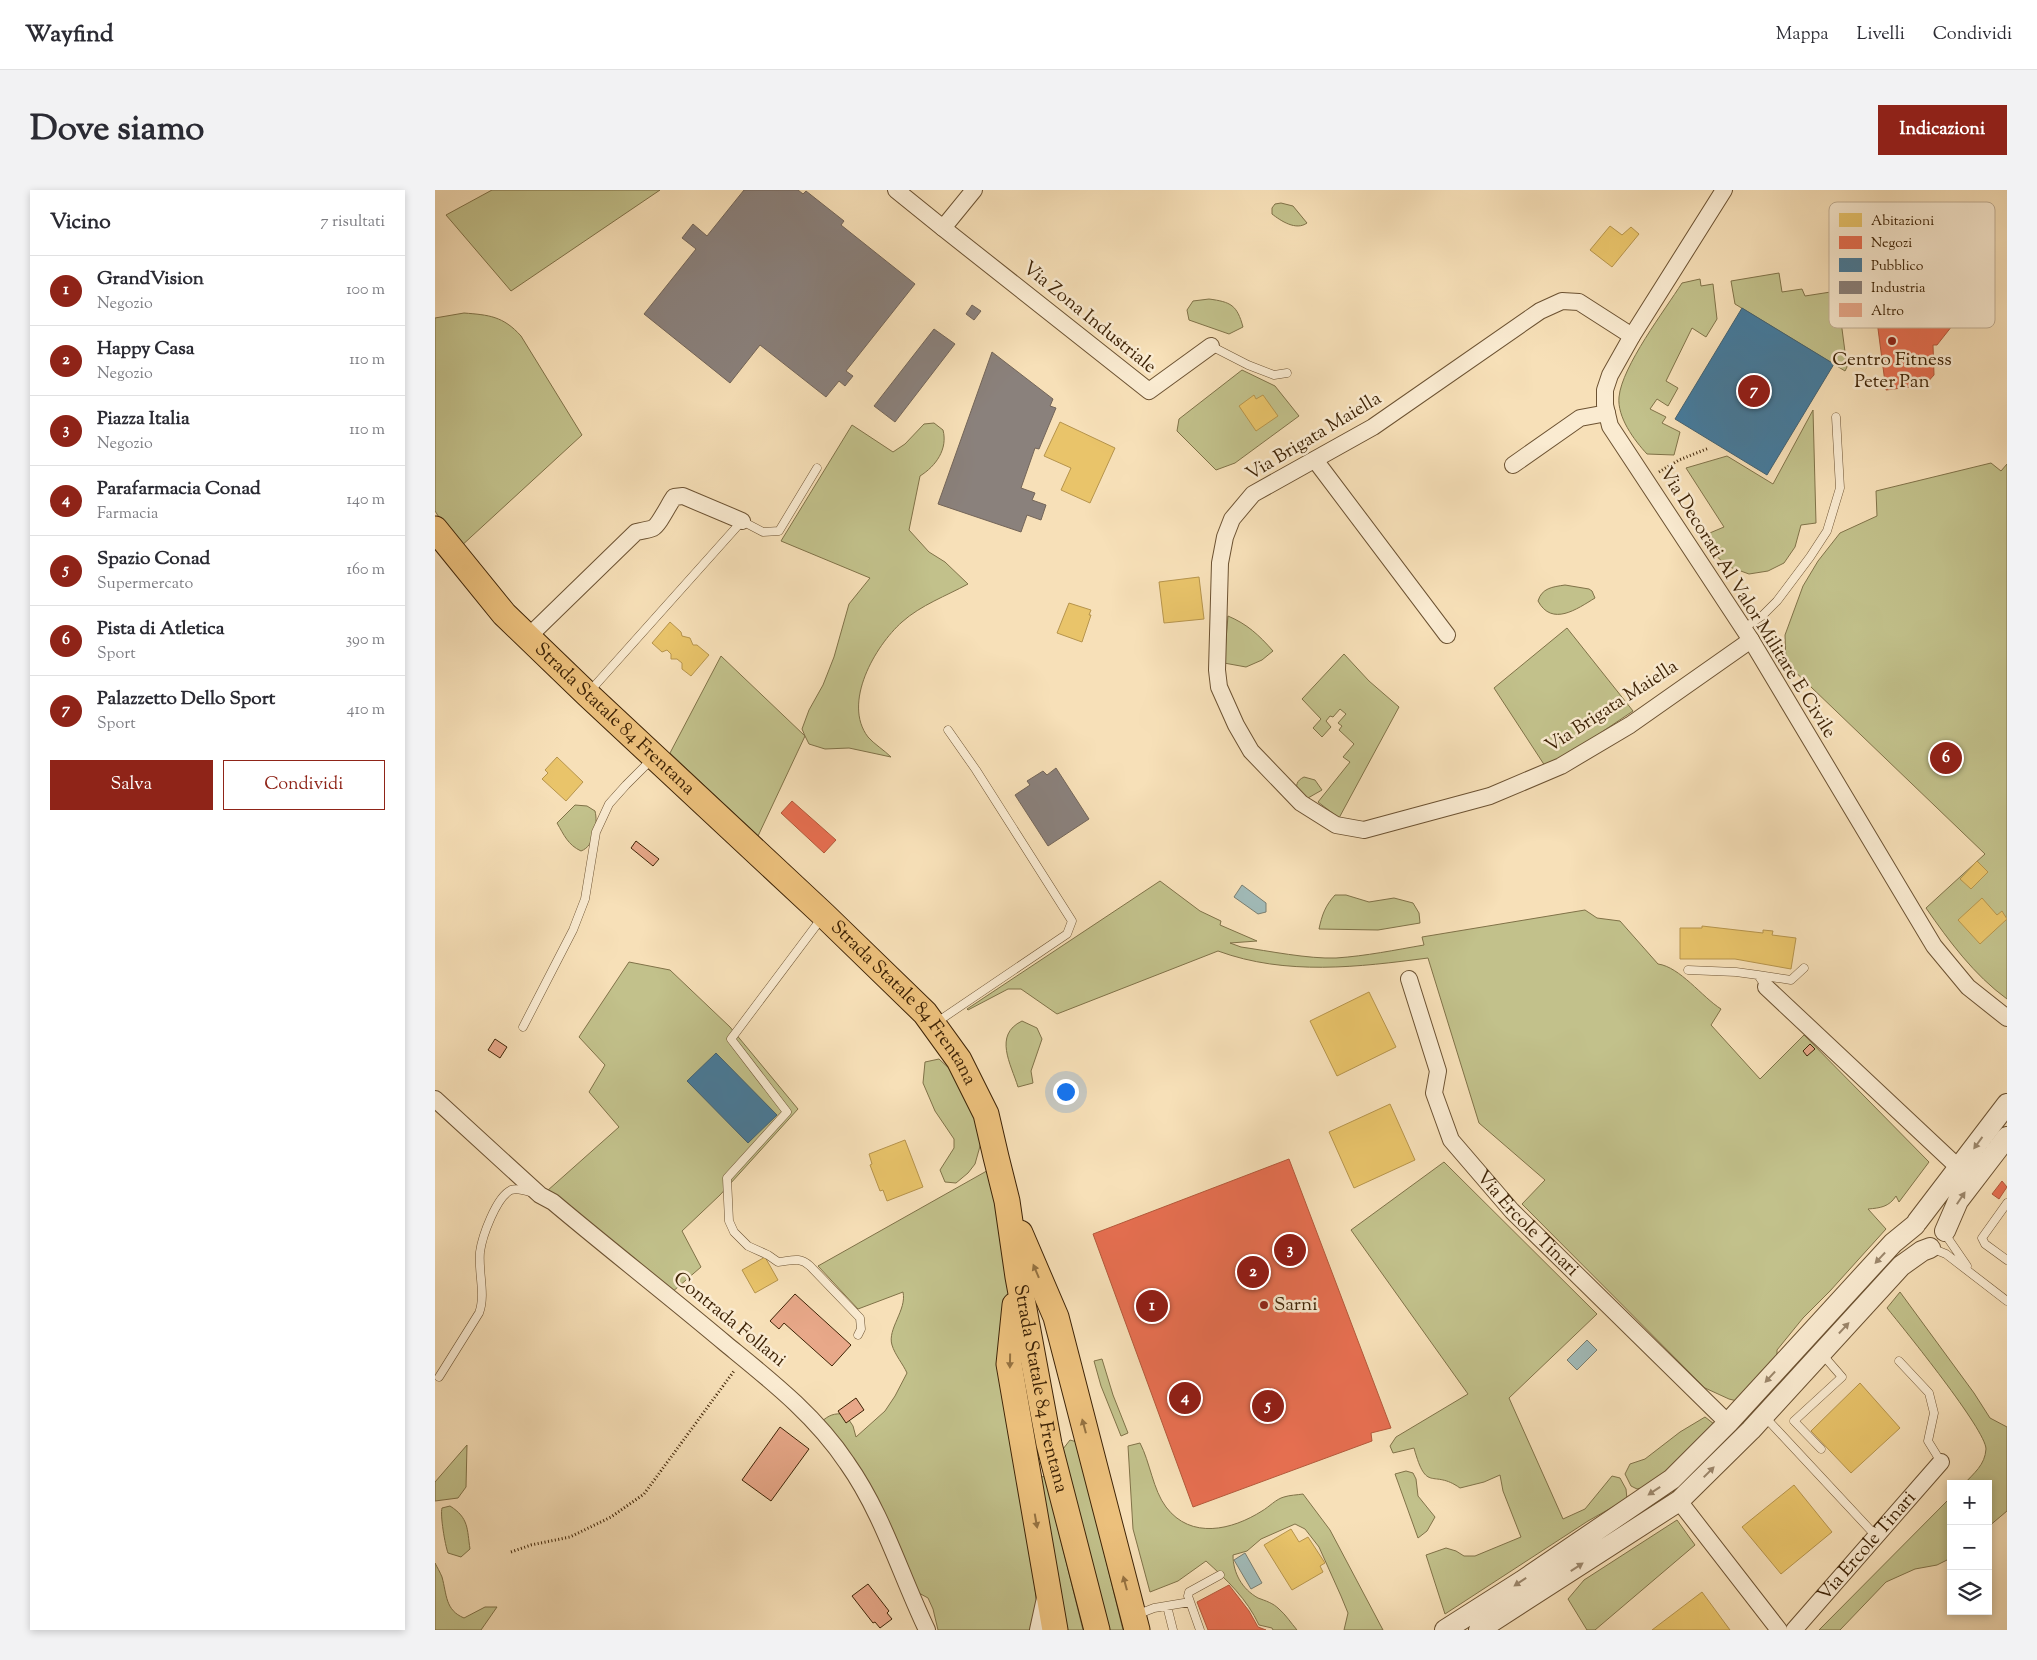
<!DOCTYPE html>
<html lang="it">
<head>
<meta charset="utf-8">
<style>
  :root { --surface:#fff; --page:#f2f2f3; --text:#2b2b33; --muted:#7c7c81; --line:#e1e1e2; --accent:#8f2418 }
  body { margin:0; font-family:"Sorts Mill Goudy",serif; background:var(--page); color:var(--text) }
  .controls { position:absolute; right:15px; bottom:15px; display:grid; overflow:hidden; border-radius:0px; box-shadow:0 2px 8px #0003 }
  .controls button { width:45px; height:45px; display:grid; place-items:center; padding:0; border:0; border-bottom:1px solid var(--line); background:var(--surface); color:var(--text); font:25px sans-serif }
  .you { position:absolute; left:630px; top:901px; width:18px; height:18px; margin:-12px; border:4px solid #fff; border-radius:50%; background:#1a73e8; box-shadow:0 0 0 8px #1a73e833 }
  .badge { display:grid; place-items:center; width:32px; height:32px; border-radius:50%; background:var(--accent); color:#fff; font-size:16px; font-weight:700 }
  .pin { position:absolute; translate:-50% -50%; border:2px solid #fff; box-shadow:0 1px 5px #0006 }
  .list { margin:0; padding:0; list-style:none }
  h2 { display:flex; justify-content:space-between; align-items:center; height:65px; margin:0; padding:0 20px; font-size:21px }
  h2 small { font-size:16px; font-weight:400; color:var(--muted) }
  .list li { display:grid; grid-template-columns:32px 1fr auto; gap:15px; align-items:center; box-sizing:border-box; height:70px; padding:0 20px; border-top:1px solid var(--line) }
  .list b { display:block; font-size:19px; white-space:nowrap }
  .list p { margin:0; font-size:16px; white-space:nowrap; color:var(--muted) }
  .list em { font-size:16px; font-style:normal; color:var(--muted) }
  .actions { display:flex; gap:10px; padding:15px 20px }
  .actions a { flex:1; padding:11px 0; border:1px solid var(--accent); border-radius:0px; text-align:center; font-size:18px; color:var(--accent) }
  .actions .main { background:var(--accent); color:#fff }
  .icon { flex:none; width:28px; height:28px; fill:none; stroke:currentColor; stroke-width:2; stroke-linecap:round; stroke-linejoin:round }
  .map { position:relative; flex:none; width:1572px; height:1440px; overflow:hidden; border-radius:0px }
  header { display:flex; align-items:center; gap:30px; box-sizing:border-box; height:70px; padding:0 25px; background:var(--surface); border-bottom:1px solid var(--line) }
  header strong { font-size:24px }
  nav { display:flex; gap:28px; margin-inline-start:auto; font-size:18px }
  .intro { display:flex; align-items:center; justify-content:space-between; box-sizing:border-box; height:120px; padding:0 30px }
  h1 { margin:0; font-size:35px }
  .button { padding:12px 22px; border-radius:0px; background:var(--accent); color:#fff; font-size:18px; font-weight:700 }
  main { display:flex; gap:30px; padding:0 30px }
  aside { flex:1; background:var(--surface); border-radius:0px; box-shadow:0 2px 8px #0003 }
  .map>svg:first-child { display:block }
</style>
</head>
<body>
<header>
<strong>Wayfind</strong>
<nav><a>Mappa</a><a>Livelli</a><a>Condividi</a></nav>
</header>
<div class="intro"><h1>Dove siamo</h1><a class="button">Indicazioni</a></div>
<main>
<aside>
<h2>Vicino<small>7 risultati</small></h2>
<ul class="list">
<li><span class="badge">1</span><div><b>GrandVision</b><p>Negozio</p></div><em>100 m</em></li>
<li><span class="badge">2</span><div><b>Happy Casa</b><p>Negozio</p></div><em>110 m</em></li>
<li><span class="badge">3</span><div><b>Piazza Italia</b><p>Negozio</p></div><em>110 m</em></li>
<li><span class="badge">4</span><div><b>Parafarmacia Conad</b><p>Farmacia</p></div><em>140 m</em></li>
<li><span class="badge">5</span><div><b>Spazio Conad</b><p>Supermercato</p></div><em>160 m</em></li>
<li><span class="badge">6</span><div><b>Pista di Atletica</b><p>Sport</p></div><em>390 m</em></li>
<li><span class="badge">7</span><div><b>Palazzetto Dello Sport</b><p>Sport</p></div><em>410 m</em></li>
</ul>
<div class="actions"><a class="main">Salva</a><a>Condividi</a></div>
</aside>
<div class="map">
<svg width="1572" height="1440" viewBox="0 0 1572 1440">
  <rect width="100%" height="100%" fill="#f7e0b8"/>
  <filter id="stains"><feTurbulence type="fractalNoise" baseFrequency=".004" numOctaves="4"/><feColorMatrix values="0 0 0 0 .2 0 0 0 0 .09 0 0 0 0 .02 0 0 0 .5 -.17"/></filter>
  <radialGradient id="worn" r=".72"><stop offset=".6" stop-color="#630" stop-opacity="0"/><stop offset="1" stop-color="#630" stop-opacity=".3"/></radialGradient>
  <path fill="#c2c18b" stroke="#807248" d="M57 0H225L76 101 11 25Z
    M846 13 858 16 872 33C861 41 846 31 837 24V18L840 14Z
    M1344 83 1347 102 1367 99 1370 106 1402 101 1412 177 1410 181 1300 114 1296 91Z
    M1265 89 1266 96 1278 94 1282 129 1271 147 1257 138 1231 191 1243 198 1233 216 1222 209 1215 219 1231 227 1227 233 1245 242 1239 265 1212 264C1199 250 1182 227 1184 207 1187 176 1230 120 1247 93Z
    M774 109C796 112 802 115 808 137L794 144 754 130 752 120 758 111Z
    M29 123C54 125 68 126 86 146L147 245 24 358 0 321V128Z
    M807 180 840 196 864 226 800 273 781 280 742 241 744 229Z
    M1378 220 1381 333 1366 335 1360 357 1349 373 1333 381 1314 384 1292 376 1276 361 1270 345 1289 337 1251 278 1292 266 1338 294Z
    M499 233 508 240C513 259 501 276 485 286L474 340 494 362 510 372 533 394C511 406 486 415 467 432 440 456 407 513 433 547 439 554 449 560 456 567L414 558 390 559 374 554 370 546 323 646 235 563 286 466 370 546 367 539 374 520 388 495 399 467 414 414 435 388 346 351 417 235 458 262 470 254 489 234Z
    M1556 273 1566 281 1572 274V809C1539 785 1514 751 1491 718L1550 664 1351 473 1350 445 1368 396 1383 371 1405 343 1442 326 1441 301Z
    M1130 395 1154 399 1157 401 1160 408C1142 419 1117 437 1103 411 1107 398 1117 397 1130 395Z
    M793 426C812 434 824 445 838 461L827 470 811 477 789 473Z
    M1132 438 1198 521 1112 579 1059 498Z
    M909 464 934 491 964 517 904 628 883 612 915 572 908 567 919 554 904 540 907 536 903 533 911 524 905 519 898 527 895 526 891 531 896 537 887 547 878 538 886 529 867 509Z
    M869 587 880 590 887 600 873 608 862 603C861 595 861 591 869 587Z
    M140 615 152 616 160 621C163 633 160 656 146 661 133 655 129 645 122 633Z
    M725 691 765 721 786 731 785 735 822 751 795 753 806 757C834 761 873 769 901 768 931 766 960 760 989 755L987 747 1150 720 1162 728 1185 731 1223 774C1245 777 1267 807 1286 819L1276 835 1325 889 1369 845 1494 972 1464 1012 1461 1006C1454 1017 1445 1018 1433 1019L1451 1039 1395 1101 1368 1128 1342 1160V1169L1306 1212 1294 1209 1270 1198 1087 1014 1110 990 1044 933 993 768C924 777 851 786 783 761L622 824 586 799H573L533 820 532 819Z
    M900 705H911L934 712 959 708 978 713 984 723 985 733 943 740 884 739C887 725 890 716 900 705Z
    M194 772 235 780 295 837 363 919 285 1005 247 1041 266 1077 236 1103 112 1001 184 937 154 902 170 875 144 847Z
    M587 831 602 838 607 849 596 881 598 893 583 897C576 874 558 845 587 831Z
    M504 869 517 881 535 912 547 949 540 974 533 983 521 993 510 992 505 980 519 958V949L500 921 488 893 490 872Z
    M1009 972 1162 1124 1074 1208 1128 1329 1150 1319 1177 1286 1185 1288 1191 1299 1192 1309 1153 1331 1010 1424 991 1365 1011 1358 1021 1361 1029 1366H1040L1086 1347 1068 1301 1065 1285 1049 1292 1025 1298C997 1278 992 1305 979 1258L958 1263 955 1256 961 1247 1033 1204 916 1040Z
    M557 978 567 1020 592 1336 603 1422 599 1440H503L498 1419 493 1408 482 1402 386 1232C394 1225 399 1223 410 1224L418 1236 421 1247 450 1221 460 1206 472 1183C468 1174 460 1165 457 1155 452 1139 472 1120 468 1102L423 1119 383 1076Z
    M1465 1102 1539 1203 1555 1228 1572 1237V1321L1553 1337V1294H1529C1539 1283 1550 1275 1551 1259 1551 1240 1469 1139 1452 1118Z
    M667 1169 678 1205 693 1243 686 1246 666 1196 659 1171Z
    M1270 1227 1283 1237 1214 1296 1202 1299 1196 1296 1190 1284 1195 1274 1210 1269 1245 1242Z
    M635 1250 642 1252 688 1440H671L628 1259Z
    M705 1253C715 1272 718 1300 731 1317 756 1350 797 1340 827 1321 834 1317 841 1309 849 1307 855 1305 862 1305 868 1304L895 1340 948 1440H909L913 1423 906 1406 884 1357 870 1339 860 1334 826 1349 812 1361 798 1365C798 1383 807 1399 823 1408 831 1411 838 1413 844 1419 851 1425 856 1433 862 1440H838L837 1438 824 1435C812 1409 792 1390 771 1371L743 1391 715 1402 698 1339 693 1256Z
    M32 1255 31 1297 23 1308 0 1311V1292Z
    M971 1281 978 1283 981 1289 983 1306 1000 1327 992 1341 983 1348 960 1284Z
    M610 1286 648 1440H631L600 1289Z
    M1516 1307V1368L1502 1375 1480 1379 1451 1392 1405 1440H1384Z
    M15 1316C34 1328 32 1339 35 1359L26 1367 13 1363C10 1355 5 1325 7 1318Z
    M1242 1330 1260 1355 1160 1440H1152L1133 1409 1149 1390Z
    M0 1373C2 1377 5 1382 7 1387 12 1405 10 1420 29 1428L50 1417H62L46 1440H0Z"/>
  <path fill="#a1bbb9" stroke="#797e71" d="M807 695 831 713V722L823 724 799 707Z
    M1152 1150 1162 1160 1142 1180 1132 1170Z
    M810 1363 827 1393 816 1399 799 1370Z"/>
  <path fill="#e9c46a" stroke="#b6944c" d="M1175 36 1187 45 1196 37 1204 44 1177 77 1155 60Z
    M819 205 821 209 828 205 843 226 821 241 804 216Z
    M625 232 680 258 655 313 626 300 636 278 609 266Z
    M764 387 769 429 729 433 724 392Z
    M634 413 656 420 654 425H656L647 452 622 443Z
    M235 432 246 442 247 446 255 448 258 455H262L274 465 256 486 247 479V473L242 469H236V464L232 460 227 462 217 453Z
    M122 567 148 592 131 611 107 589 113 583 110 580Z
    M1542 671 1553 682 1536 699 1525 689Z
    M1547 708 1562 725 1567 721 1572 729 1545 754 1523 730Z
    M1267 736 1328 743V740L1338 741 1337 745 1361 748 1356 779 1300 769H1245V738H1267Z
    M934 802 961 857 902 886 875 831Z
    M955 914 980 970 919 998 894 942Z
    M470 950 488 997 452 1011 448 1000 445 1001 435 975 437 974 434 964Z
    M330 1067 343 1090 320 1103 307 1080Z
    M1425 1193 1465 1238 1416 1283 1376 1241Z
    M1359 1295 1397 1342 1346 1384 1307 1337Z
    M856 1339 864 1352 873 1347 890 1373 885 1376 888 1382 857 1400 829 1355Z
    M1267 1402 1295 1440H1217Z"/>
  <path fill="#e76f51" stroke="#b4583a" d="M1475 104 1517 136 1502 155H1498L1499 185 1490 195 1451 200 1439 108Z
    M357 611 401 650 389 663 346 623Z
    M854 969 956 1238 936 1243 937 1251 758 1317 658 1044Z
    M1567 991 1572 997 1564 1009 1557 1004Z
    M794 1395 814 1421 823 1437 831 1440H773L762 1412Z"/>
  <path fill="#457b9d" stroke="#436170" d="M1307 118 1399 174 1332 285 1240 229Z
    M281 863 342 925 313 953 252 891Z"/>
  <path fill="#8a817c" stroke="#736559" d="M309 0H363L368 4 371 1 409 31 406 35 480 94 411 181 418 186 410 196 404 191 391 207 325 155 295 193 209 124 261 59 247 48 258 34 272 46Z
    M537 115 546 121 539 130 531 124Z
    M499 139 520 154 460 232 439 216Z
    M557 162 618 209 615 216 621 218 604 259 600 258 586 298 600 303 597 310 611 315 606 330 592 325 586 342 503 314Z
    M621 578 654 629 613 656 580 605 595 595 592 591 608 581 612 585Z"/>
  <path fill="#e8a889" stroke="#3e2306" d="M201 651 224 669 218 676 196 658Z
    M60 849 72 857 65 868 53 860Z
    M1375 854 1380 859 1372 866 1368 861Z
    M360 1104 416 1155 397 1176 349 1133 344 1139 335 1131Z
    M421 1208 429 1220 411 1233 403 1221Z
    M345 1237 374 1259 336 1311 307 1290Z
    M433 1394 454 1421 452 1423 457 1429 445 1438 440 1432 438 1433 417 1406Z"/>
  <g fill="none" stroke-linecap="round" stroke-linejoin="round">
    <defs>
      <path id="service" d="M776 156 813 175 839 185 852 183
        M1309 438 1327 426 1342 411 1375 367 1392 341 1405 298 1401 227
        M155 501 307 331 328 342 344 341 382 278
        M386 729 296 849 352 922 292 988 294 1031 299 1042 313 1056 333 1065 343 1072C356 1071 364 1066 375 1076L425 1128 426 1139 423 1145
        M1253 780 1301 782 1323 785 1331 797
        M1323 785 1356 790 1369 778
        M502 832 632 744 637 731 541 580 513 540
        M88 837 138 740 150 709 161 642 174 614 191 595 217 569
        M1572 1013 1547 1048 1550 1054 1572 1070
        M1510 1044 1532 1076
        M1496 1058 1511 1064 1572 1111
        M1464 1171 1494 1203 1499 1223 1493 1251 1506 1272
        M4 1187 44 1123C51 1105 43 1082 45 1062 47 1047 61 1007 76 1000 81 998 89 1000 95 1002
        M1330 1227 1441 1346
        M1386 1259 1359 1231 1407 1187 1387 1164
        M732 1416 738 1440
        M701 1425 719 1418 755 1412
        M765 1440 753 1406 754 1402 785 1385"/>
      <g id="minor">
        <path d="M461 0 508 38 539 0"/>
        <path d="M1289 0 1197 146 1175 185 1170 200V215L1175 236 1316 450 1499 756 1533 797 1572 828"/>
        <path d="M508 38 714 201 776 156"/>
        <path d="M1197 146 1144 112 1127 111 1105 121 938 237 818 304 797 329 790 347 785 373 782 480 784 497 801 535 816 561 866 613 901 635 929 640 1055 606 1126 576 1195 535 1316 450"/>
        <path d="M880 270 1012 445"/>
        <path d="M1078 275 1145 228 1172 223"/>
        <path d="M93 447 201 342C206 341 213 340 218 338 224 335 234 314 239 307L248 306 307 331"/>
        <path id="s1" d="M974 789 1003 881 999 903 1016 950 1077 1021 1293 1233"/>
        <path d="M1331 797 1524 978"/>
        <path d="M0 909 105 1005 118 1012C175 1060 234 1106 291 1154 335 1190 380 1225 412 1273 448 1324 465 1384 492 1440"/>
        <path d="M1244 1311 1344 1440"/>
        <path d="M603 1440 610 1408"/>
        <path id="s2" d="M1359 1440 1506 1272"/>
      </g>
      <path id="tertiary" d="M1482 1032 1572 914
        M1510 1041 1523 1011 1572 947
        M1010 1440 1087 1391 1237 1289 1293 1233 1458 1053 1480 1035
        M1044 1440 1244 1311 1316 1240 1466 1076 1487 1061 1495 1058"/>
      <g id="primary">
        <path id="s3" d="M0 339 69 424 152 504 389 725 490 823 524 870 551 924 561 967 572 1011 583 1087 614 1254 662 1440"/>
        <path d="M585 1043 621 1127 702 1440"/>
        <path d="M580 1115 574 1174 620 1440"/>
      </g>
    </defs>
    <use href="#service" stroke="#6c5232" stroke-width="9"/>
    <use href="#minor" stroke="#6c5232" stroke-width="18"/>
    <use href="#tertiary" stroke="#6c5232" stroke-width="22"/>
    <use href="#primary" stroke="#3e2306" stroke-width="27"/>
    <path stroke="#3e2306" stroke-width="3" stroke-dasharray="1 2.5" stroke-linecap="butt" d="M1224 282 1244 270 1274 258
      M76 1362 96 1355 135 1347 176 1327 209 1304 299 1181"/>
    <use href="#service" stroke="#faebd1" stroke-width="8"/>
    <use href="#minor" stroke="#faebd1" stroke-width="16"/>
    <use href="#tertiary" stroke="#faebd1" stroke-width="20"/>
    <use href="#primary" stroke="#ecc07c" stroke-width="25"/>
  </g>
  <defs><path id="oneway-solid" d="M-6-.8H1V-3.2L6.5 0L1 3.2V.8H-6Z" transform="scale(1.25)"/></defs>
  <g fill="#9c876c">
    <use href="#oneway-solid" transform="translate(1543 953) rotate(126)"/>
    <use href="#oneway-solid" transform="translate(1526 1008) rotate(-56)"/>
    <use href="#oneway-solid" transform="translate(1445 1068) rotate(133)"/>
    <use href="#oneway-solid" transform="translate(1409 1138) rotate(-47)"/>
    <use href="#oneway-solid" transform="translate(1335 1187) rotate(133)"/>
    <use href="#oneway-solid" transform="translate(1274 1282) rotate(-45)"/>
    <use href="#oneway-solid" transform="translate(1219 1301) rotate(146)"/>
    <use href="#oneway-solid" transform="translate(1142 1377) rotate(-33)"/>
    <use href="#oneway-solid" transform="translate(1085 1392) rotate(146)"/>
  </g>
  <g fill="#957241">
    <use href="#oneway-solid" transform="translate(601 1081) rotate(-113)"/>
    <use href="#oneway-solid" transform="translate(575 1171) rotate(91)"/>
    <use href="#oneway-solid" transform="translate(649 1236) rotate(-105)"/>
    <use href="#oneway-solid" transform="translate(601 1331) rotate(80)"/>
    <use href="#oneway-solid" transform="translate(690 1393) rotate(-105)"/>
  </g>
  <g fill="#8f2418" stroke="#faebd1" stroke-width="2">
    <circle cx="1457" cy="151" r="5"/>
    <circle cx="829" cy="1115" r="5"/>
  </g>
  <g text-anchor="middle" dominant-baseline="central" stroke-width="5" stroke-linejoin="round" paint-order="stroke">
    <g font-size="19" fill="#3e2306" stroke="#faebd1">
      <text transform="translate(654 128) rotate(39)">Via Zona Industriale</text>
      <text transform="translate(879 247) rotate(-31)">Via Brigata Maiella</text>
      <text transform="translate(1312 413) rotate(58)">Via Decorati Al Valor Militare E Civile</text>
      <text transform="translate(1177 517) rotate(-33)">Via Brigata Maiella</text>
      <text stroke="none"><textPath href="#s3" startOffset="262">Strada Statale 84 Frentana</textPath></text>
      <text stroke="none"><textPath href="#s3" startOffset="668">Strada Statale 84 Frentana</textPath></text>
      <text stroke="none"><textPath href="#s1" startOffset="282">Via Ercole Tinari</textPath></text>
      <text transform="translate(294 1130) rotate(39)">Contrada Follani</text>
      <text stroke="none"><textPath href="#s3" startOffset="1088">Strada Statale 84 Frentana</textPath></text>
      <text stroke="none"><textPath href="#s2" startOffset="111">Via Ercole Tinari</textPath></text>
    </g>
    <g font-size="19" fill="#3e2306" stroke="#faebd1">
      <text x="1457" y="170">Centro Fitness<tspan x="1457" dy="22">Peter Pan</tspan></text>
      <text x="839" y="1115" text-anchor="start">Sarni</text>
    </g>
  </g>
  <rect x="1394" y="12" width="166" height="126" rx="8" fill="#faebd1" stroke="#c2af94" stroke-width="1"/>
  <rect x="1404" y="23" width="23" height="14" fill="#e9c46a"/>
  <rect x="1404" y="46" width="23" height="13" fill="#e76f51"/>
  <rect x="1404" y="68" width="23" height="14" fill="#457b9d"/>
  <rect x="1404" y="91" width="23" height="13" fill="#8a817c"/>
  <rect x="1404" y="113" width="23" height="14" fill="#e8a889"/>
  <g font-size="14" fill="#3e2306">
    <text x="1436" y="35">Abitazioni</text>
    <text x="1436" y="57">Negozi</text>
    <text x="1436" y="80">Pubblico</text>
    <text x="1436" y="102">Industria</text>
    <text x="1436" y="125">Altro</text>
  </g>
  <rect width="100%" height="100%" filter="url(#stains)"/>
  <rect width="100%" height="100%" fill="url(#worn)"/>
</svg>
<div class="controls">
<button>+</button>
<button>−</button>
<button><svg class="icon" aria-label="layers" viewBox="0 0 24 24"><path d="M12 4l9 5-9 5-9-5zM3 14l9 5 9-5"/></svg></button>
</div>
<div class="you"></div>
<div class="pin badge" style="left:717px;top:1116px">1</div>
<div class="pin badge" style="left:818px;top:1082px">2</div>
<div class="pin badge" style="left:855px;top:1060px">3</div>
<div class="pin badge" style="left:750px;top:1208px">4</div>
<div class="pin badge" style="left:833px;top:1216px">5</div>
<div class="pin badge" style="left:1511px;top:568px">6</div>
<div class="pin badge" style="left:1319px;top:201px">7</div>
</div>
</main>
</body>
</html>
